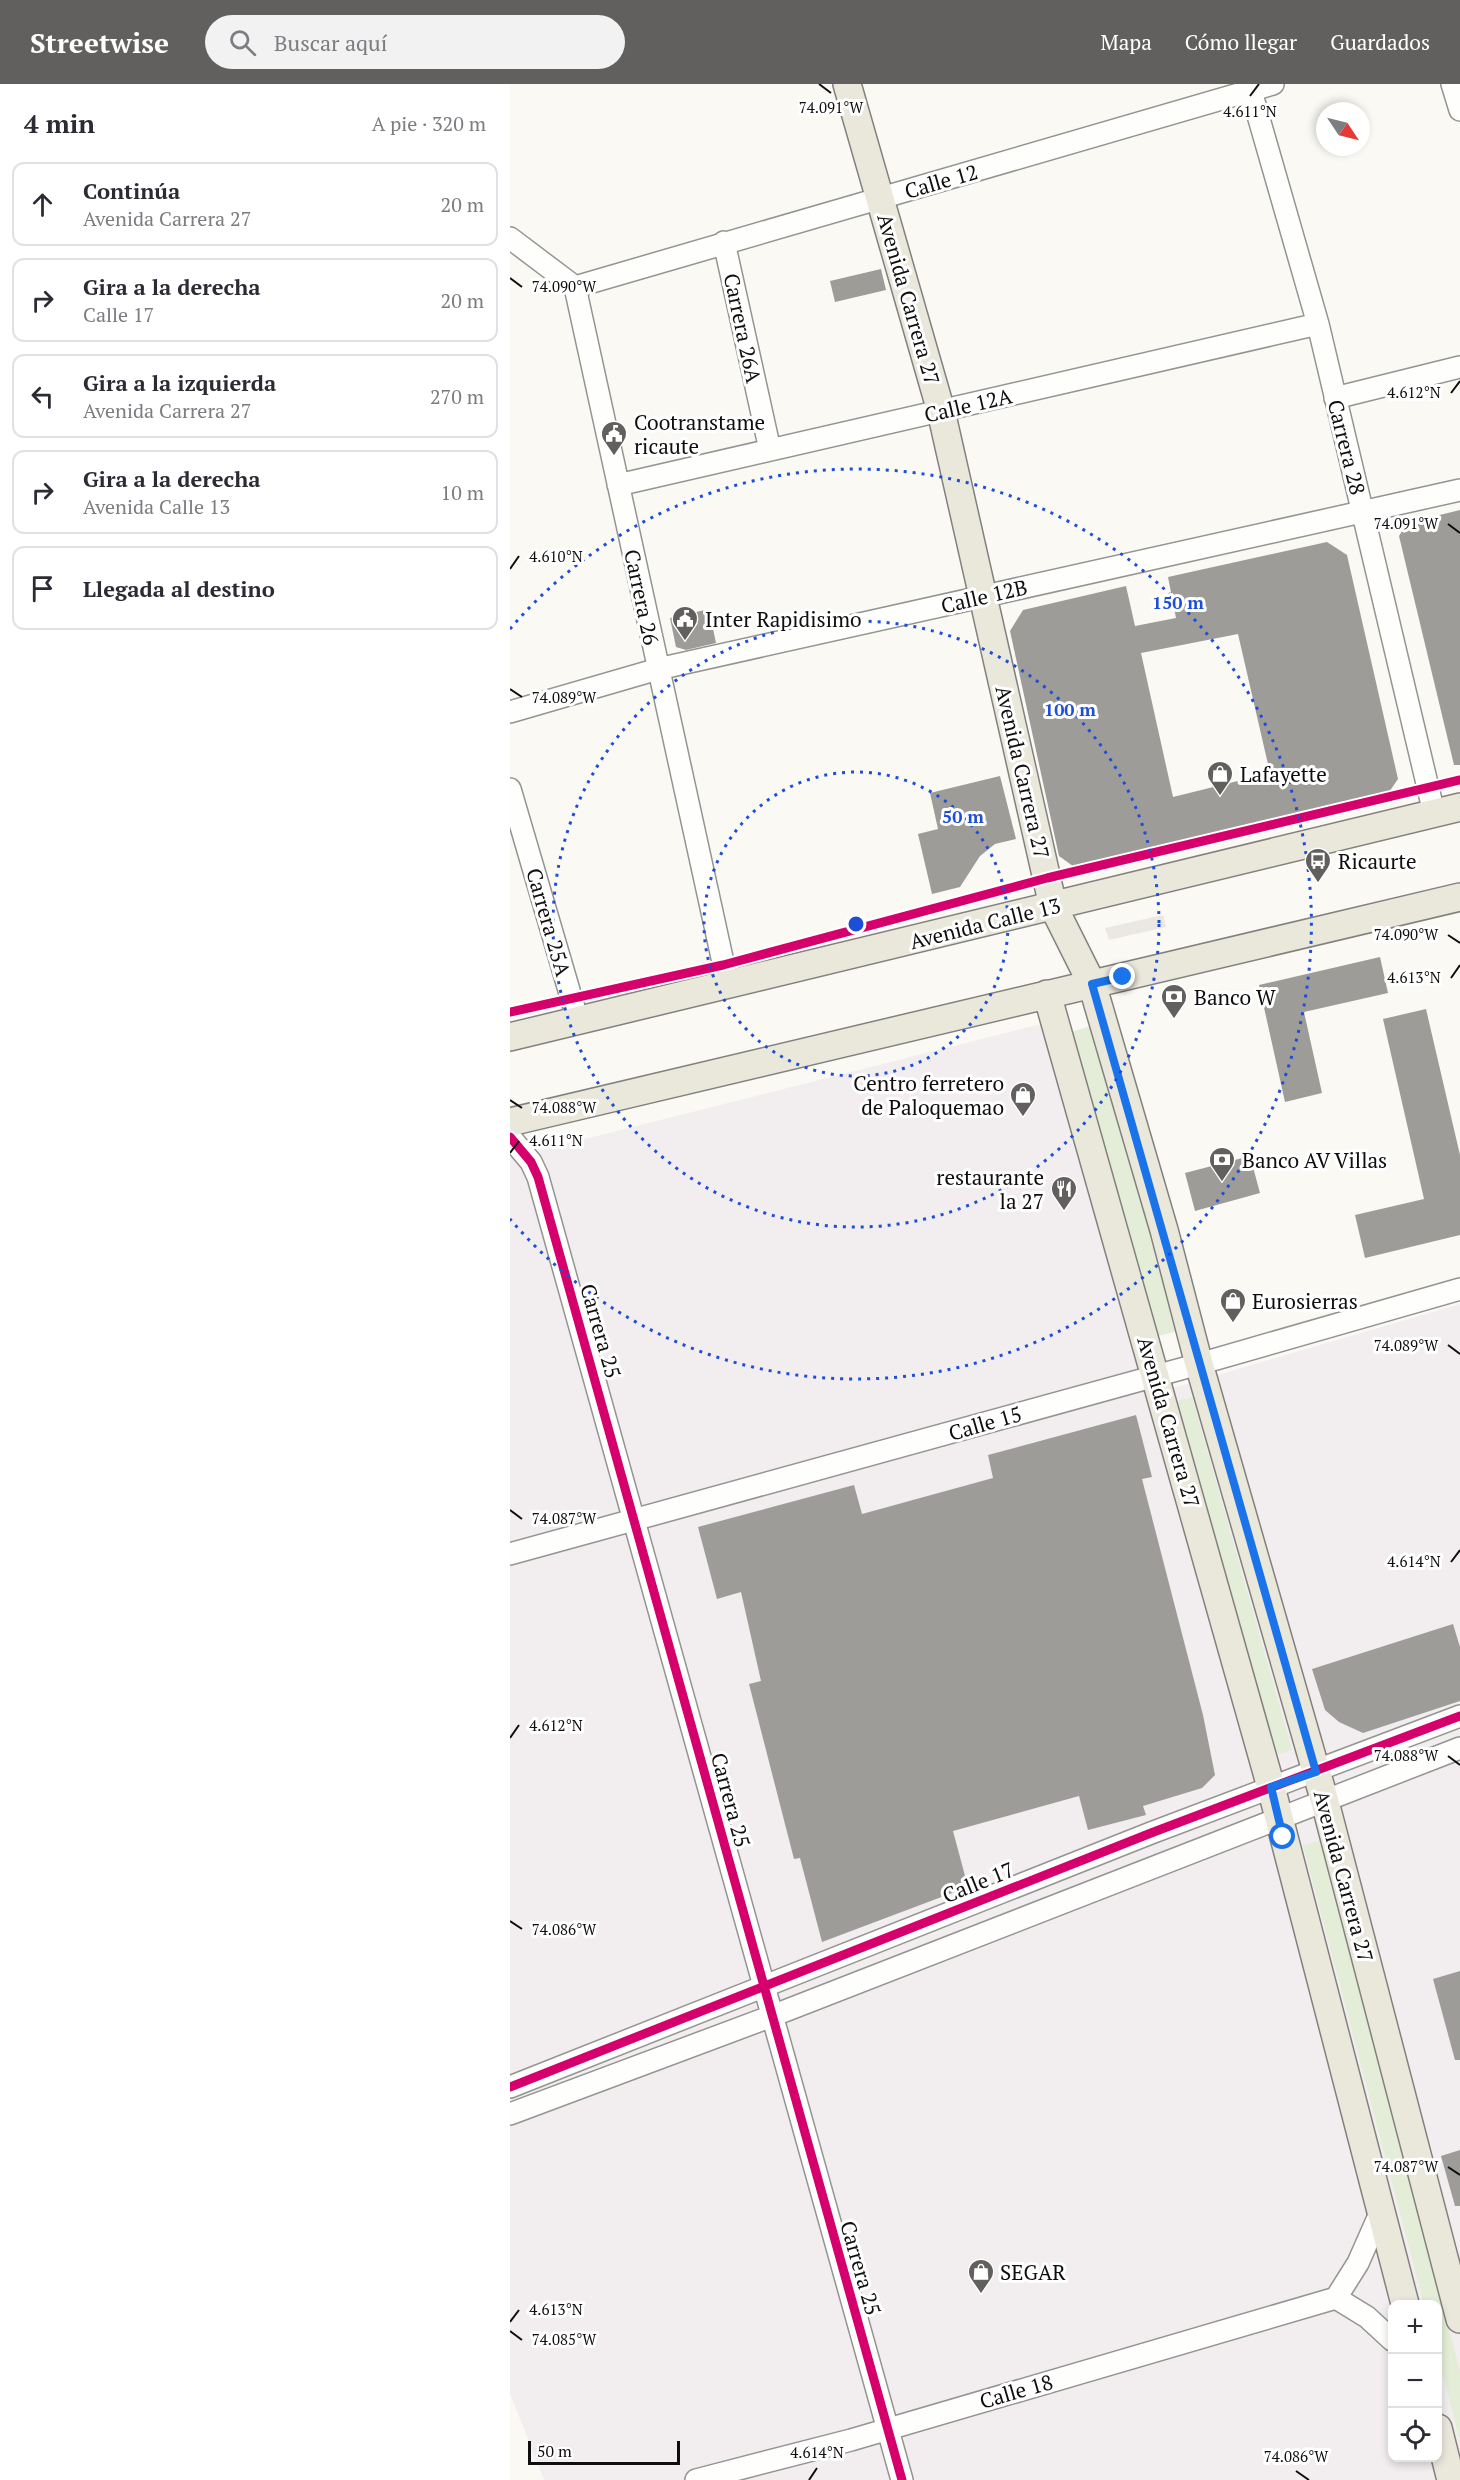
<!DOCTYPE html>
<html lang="es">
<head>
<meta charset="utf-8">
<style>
  :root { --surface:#fff; --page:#f2f2f3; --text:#2b2b33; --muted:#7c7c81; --line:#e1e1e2; --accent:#61605e }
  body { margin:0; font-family:"PT Serif",serif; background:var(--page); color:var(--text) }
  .controls { position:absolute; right:18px; bottom:18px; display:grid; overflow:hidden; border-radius:12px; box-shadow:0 3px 9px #0003 }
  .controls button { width:54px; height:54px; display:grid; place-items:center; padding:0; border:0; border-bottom:2px solid var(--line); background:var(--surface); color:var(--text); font:30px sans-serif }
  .compass { position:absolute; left:806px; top:18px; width:54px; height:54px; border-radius:50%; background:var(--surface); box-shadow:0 3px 9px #0003; rotate:125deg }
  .scale { position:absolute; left:18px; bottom:15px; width:152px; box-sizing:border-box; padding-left:6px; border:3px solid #0e0e0e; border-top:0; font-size:16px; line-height:21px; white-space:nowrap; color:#0e0e0e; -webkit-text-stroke:4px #fff; paint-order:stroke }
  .stop { position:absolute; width:18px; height:18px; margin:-14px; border:4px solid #1a73e8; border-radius:50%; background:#fff }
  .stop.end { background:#1a73e8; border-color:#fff; box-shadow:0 2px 6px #0008 }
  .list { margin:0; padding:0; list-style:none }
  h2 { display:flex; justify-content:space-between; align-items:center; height:78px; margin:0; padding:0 24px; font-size:26px }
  h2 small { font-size:20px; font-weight:400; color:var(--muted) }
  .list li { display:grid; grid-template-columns:39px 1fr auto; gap:18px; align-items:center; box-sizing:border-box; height:84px; margin:0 12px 12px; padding:0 12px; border:2px solid var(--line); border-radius:12px }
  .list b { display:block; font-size:22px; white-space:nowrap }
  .list p { margin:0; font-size:20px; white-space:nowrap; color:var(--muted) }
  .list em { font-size:20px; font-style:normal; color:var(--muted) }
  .icon { flex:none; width:33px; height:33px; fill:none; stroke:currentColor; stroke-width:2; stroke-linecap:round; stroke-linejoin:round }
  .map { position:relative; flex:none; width:950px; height:2396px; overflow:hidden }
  header { display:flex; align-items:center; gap:36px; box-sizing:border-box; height:84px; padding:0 30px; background:var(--accent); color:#fff }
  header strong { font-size:28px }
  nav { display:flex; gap:33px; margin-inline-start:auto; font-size:21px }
  .search { width:420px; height:54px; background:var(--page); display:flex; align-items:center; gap:15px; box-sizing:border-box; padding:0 21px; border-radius:33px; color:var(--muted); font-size:22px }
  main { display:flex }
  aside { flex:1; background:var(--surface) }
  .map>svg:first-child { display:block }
</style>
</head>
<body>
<header>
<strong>Streetwise</strong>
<div class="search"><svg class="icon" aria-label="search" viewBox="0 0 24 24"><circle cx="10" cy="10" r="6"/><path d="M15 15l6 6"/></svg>Buscar aquí</div>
<nav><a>Mapa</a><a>Cómo llegar</a><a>Guardados</a></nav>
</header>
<main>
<aside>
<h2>4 min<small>A pie · 320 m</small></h2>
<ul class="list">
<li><svg class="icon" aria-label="ahead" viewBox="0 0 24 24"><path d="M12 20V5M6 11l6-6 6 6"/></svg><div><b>Continúa</b><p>Avenida Carrera 27</p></div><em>20 m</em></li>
<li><svg class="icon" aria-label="right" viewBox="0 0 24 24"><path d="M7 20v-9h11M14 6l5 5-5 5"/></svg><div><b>Gira a la derecha</b><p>Calle 17</p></div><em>20 m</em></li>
<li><svg class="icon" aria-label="left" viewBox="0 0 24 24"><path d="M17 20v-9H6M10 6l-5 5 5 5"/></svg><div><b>Gira a la izquierda</b><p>Avenida Carrera 27</p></div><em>270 m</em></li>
<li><svg class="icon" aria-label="right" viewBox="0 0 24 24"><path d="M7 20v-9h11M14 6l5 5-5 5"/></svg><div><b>Gira a la derecha</b><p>Avenida Calle 13</p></div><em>10 m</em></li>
<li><svg class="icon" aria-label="arrive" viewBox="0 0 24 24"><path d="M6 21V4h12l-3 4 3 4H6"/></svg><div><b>Llegada al destino</b></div></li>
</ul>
</aside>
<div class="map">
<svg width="950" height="2396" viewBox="0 0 950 2396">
  <rect width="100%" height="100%" fill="#faf9f4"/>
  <path fill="#f2edef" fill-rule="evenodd" d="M531 940 635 1312 950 1220V2396H34L0 2309V1074ZM882 2220H928V2374H882Z"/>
  <path fill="#e3edd7" d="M581 942 668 1247 648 1252 561 948Z
    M682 1313 782 1666 764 1671 664 1318Z
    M810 1757 950 2287V2358L928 2272V2220H914L793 1761Z"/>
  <path fill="#eae8e0" d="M653 831 656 843 599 856 595 844Z"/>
  <path fill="#9e9c99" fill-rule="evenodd" d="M371 185 376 206 325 218 320 197Z
    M950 426V681H944L889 452 897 439Z
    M817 458 837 471 888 695 877 711 770 736 769 733 567 785 549 772 500 547 513 526 616 502 625 542 666 534 658 493ZM728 550 760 689 663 713 631 569Z
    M199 525 206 559 176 566 166 563 160 534Z
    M490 692 506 755 485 760 470 772 450 803 422 810 408 750 428 745 420 709Z
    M870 873 878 909 794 928 812 1009 775 1018 749 901Z
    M916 925 950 1071V1151L855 1174 845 1131 914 1115 873 935Z
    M740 1072 750 1109 685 1127 675 1089Z
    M626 1331 642 1393 632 1395 693 1631 705 1691 692 1704 633 1722 636 1731 578 1746 569 1712 443 1747 458 1803 312 1858 290 1774 284 1775 239 1600 251 1597 231 1508 207 1515 188 1443 344 1401 352 1430 483 1394 478 1371Z
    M943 1540 950 1563V1617L853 1649 829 1638 815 1626 802 1585Z
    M950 1887V1976H945L923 1895Z
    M950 2066V2122H945L931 2072Z"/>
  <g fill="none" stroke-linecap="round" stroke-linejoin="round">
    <defs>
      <path id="minor" d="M739 0 808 240 924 729
        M942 0 950 26
        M0 154 65 203 218 901
        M214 158 260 366
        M65 203 763 0
        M825 314 950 283
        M108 401 808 240
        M0 628 148 585 950 406
        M0 705 68 937
        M0 1053 21 1078 28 1093 392 2396
        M0 1470 689 1280 950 1205
        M0 2003 641 1749 950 1632
        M0 2030 262 1932 950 1664
        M826 2214 848 2179 871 2127
        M186 2396 341 2356 826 2214 857 2233 882 2256"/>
      <path id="major" d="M337 0 431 327 543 822 582 900 654 1146 689 1280 815 1718 950 2235
        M537 910 761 1703 895 2220
        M0 953 950 723
        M0 1038 950 813
        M928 2344 941 2396"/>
    </defs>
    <use href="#minor" stroke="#949492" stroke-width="24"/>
    <use href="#major" stroke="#82817f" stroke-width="30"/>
    <use href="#minor" stroke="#fefefd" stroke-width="21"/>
    <use href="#major" stroke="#eae7db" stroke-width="27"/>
    <defs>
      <path id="cycleway" d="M0 928 213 881 537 794 950 696
        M0 1053 21 1078 28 1093 392 2396
        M0 2003 641 1749 950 1632"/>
    </defs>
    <use href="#cycleway" stroke="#fff" stroke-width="13"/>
    <use href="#cycleway" stroke="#d6006c" stroke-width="9"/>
  </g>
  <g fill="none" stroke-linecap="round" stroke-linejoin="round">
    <path stroke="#1a73e8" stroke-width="8" d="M613 893 582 900 806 1688 761 1703 773 1753"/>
  </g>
  <path fill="none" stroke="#0e0e0e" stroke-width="2" d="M309 0 321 9M740 12 749 0M0 194 12 203M941 309 950 297M938 440 950 449M0 485 9 472M0 605 12 613M938 851 950 859M941 894 950 881M0 1016 12 1024M0 1069 9 1057M938 1261 950 1270M0 1426 12 1435M941 1478 950 1466M0 1654 9 1641M938 1672 950 1681M0 1837 12 1845M938 2083 950 2091M0 2238 9 2226M0 2247 12 2256M786 2387 799 2396M299 2396 307 2384"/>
  <g fill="none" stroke="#1d4ed8" stroke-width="3" stroke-dasharray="3 6">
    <circle cx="346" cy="840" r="152"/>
    <circle cx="346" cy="840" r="303"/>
    <path d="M0 545A455 455 0 1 1 0 1135"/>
  </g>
  <defs>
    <symbol id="civic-pin" viewBox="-11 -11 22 30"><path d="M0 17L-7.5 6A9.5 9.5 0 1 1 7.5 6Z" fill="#61605e" stroke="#fff"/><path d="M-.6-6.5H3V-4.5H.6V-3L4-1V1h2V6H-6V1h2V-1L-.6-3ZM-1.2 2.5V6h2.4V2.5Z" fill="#fff"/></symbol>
    <symbol id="shop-pin" viewBox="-11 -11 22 30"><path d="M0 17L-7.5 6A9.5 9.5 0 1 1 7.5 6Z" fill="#61605e" stroke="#fff"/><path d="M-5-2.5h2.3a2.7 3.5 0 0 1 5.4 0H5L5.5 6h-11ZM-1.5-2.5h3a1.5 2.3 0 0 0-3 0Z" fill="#fff"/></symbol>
    <symbol id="bus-pin" viewBox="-11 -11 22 30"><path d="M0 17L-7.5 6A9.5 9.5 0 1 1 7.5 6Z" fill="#61605e" stroke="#fff"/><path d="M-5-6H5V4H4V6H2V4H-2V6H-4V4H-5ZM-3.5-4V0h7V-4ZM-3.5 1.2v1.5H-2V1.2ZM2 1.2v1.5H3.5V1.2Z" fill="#fff"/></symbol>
    <symbol id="bank-pin" viewBox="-11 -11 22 30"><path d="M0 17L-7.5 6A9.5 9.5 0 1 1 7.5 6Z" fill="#61605e" stroke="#fff"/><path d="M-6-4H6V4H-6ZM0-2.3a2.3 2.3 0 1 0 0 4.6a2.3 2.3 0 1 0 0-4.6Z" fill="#fff"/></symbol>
    <symbol id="restaurant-pin" viewBox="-11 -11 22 30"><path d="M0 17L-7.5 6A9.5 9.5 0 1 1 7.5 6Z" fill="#61605e" stroke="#fff"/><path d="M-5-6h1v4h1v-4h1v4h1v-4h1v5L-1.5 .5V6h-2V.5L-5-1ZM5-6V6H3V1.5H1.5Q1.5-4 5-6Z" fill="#fff"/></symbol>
  </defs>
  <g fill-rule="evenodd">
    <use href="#civic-pin" x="89" y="335" width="30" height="40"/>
    <use href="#civic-pin" x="160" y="520" width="30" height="40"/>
    <use href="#shop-pin" x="695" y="675" width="30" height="40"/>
    <use href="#bus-pin" x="793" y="762" width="30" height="40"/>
    <use href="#bank-pin" x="649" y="898" width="30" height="40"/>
    <use href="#shop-pin" x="498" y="996" width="30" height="40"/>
    <use href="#bank-pin" x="697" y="1061" width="30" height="40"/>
    <use href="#restaurant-pin" x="539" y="1090" width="30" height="40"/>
    <use href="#shop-pin" x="708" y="1202" width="30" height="40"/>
    <use href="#shop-pin" x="456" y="2173" width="30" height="40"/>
  </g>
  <g text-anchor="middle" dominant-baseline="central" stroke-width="6" stroke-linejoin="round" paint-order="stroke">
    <g font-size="21" fill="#0e0e0e" stroke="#fff">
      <text transform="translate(431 97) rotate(-16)">Calle 12</text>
      <text transform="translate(399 215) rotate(74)">Avenida Carrera 27</text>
      <text transform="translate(233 244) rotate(78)">Carrera 26A</text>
      <text transform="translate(458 321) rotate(-13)">Calle 12A</text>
      <text transform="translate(837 363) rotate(76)">Carrera 28</text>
      <text transform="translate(474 512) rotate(-13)">Calle 12B</text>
      <text transform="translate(132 513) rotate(78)">Carrera 26</text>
      <text transform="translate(513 688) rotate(77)">Avenida Carrera 27</text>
      <text transform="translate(39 838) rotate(74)">Carrera 25A</text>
      <text transform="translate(475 839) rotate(-14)">Avenida Calle 13</text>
      <text transform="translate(91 1247) rotate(74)">Carrera 25</text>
      <text transform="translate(659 1338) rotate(74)">Avenida Carrera 27</text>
      <text transform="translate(475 1339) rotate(-16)">Calle 15</text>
      <text transform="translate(221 1716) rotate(75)">Carrera 25</text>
      <text transform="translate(834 1792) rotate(75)">Avenida Carrera 27</text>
      <text transform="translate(468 1798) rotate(-22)">Calle 17</text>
      <text transform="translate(351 2184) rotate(74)">Carrera 25</text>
      <text transform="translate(506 2307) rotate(-16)">Calle 18</text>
    </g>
    <g font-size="21" fill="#0e0e0e" stroke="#fff" text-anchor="start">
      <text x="124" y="338">Cootranstame<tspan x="124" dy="24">ricaute</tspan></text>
      <text x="195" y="535">Inter Rapidisimo</text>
      <text x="730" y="690">Lafayette</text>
      <text x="828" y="777">Ricaurte</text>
      <text x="684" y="913">Banco W</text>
      <text x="494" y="999" text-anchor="end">Centro ferretero<tspan x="494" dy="24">de Paloquemao</tspan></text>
      <text x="732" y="1076">Banco AV Villas</text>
      <text x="534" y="1093" text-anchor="end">restaurante<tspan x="534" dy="24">la 27</tspan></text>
      <text x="742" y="1217">Eurosierras</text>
      <text x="490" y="2188">SEGAR</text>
    </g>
  </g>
  <g font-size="15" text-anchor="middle" fill="#0e0e0e" stroke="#fff" stroke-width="6" stroke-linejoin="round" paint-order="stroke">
    <text x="321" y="29">74.091°W</text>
    <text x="740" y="33">4.611°N</text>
    <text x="54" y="208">74.090°W</text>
    <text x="904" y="314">4.612°N</text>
    <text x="896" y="445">74.091°W</text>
    <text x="46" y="478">4.610°N</text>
    <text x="54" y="619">74.089°W</text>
    <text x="896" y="856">74.090°W</text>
    <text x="904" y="899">4.613°N</text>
    <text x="54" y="1029">74.088°W</text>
    <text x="46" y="1062">4.611°N</text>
    <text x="896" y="1267">74.089°W</text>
    <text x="54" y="1440">74.087°W</text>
    <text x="904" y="1483">4.614°N</text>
    <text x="46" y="1647">4.612°N</text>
    <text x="896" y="1677">74.088°W</text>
    <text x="54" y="1851">74.086°W</text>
    <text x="896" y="2088">74.087°W</text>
    <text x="46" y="2231">4.613°N</text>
    <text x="54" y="2261">74.085°W</text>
    <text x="307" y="2374">4.614°N</text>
    <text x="786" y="2378">74.086°W</text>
  </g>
  <circle cx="346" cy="840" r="9" fill="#1d4ed8" stroke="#fff" stroke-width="3"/>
  <g font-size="18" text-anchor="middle" font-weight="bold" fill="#1d4ed8" stroke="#fff" stroke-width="6" stroke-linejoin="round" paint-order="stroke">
    <text x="668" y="525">150 m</text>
    <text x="560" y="632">100 m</text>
    <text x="453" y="739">50 m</text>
  </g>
</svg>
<div class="controls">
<button>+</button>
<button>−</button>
<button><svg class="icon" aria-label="locate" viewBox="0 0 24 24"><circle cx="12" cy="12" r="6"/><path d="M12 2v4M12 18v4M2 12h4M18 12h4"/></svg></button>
</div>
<svg class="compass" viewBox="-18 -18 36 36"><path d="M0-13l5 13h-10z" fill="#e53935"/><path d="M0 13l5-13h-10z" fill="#7c7c81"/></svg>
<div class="scale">50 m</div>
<div class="stop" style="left:773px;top:1753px"></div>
<div class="stop end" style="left:613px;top:893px"></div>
</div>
</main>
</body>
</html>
